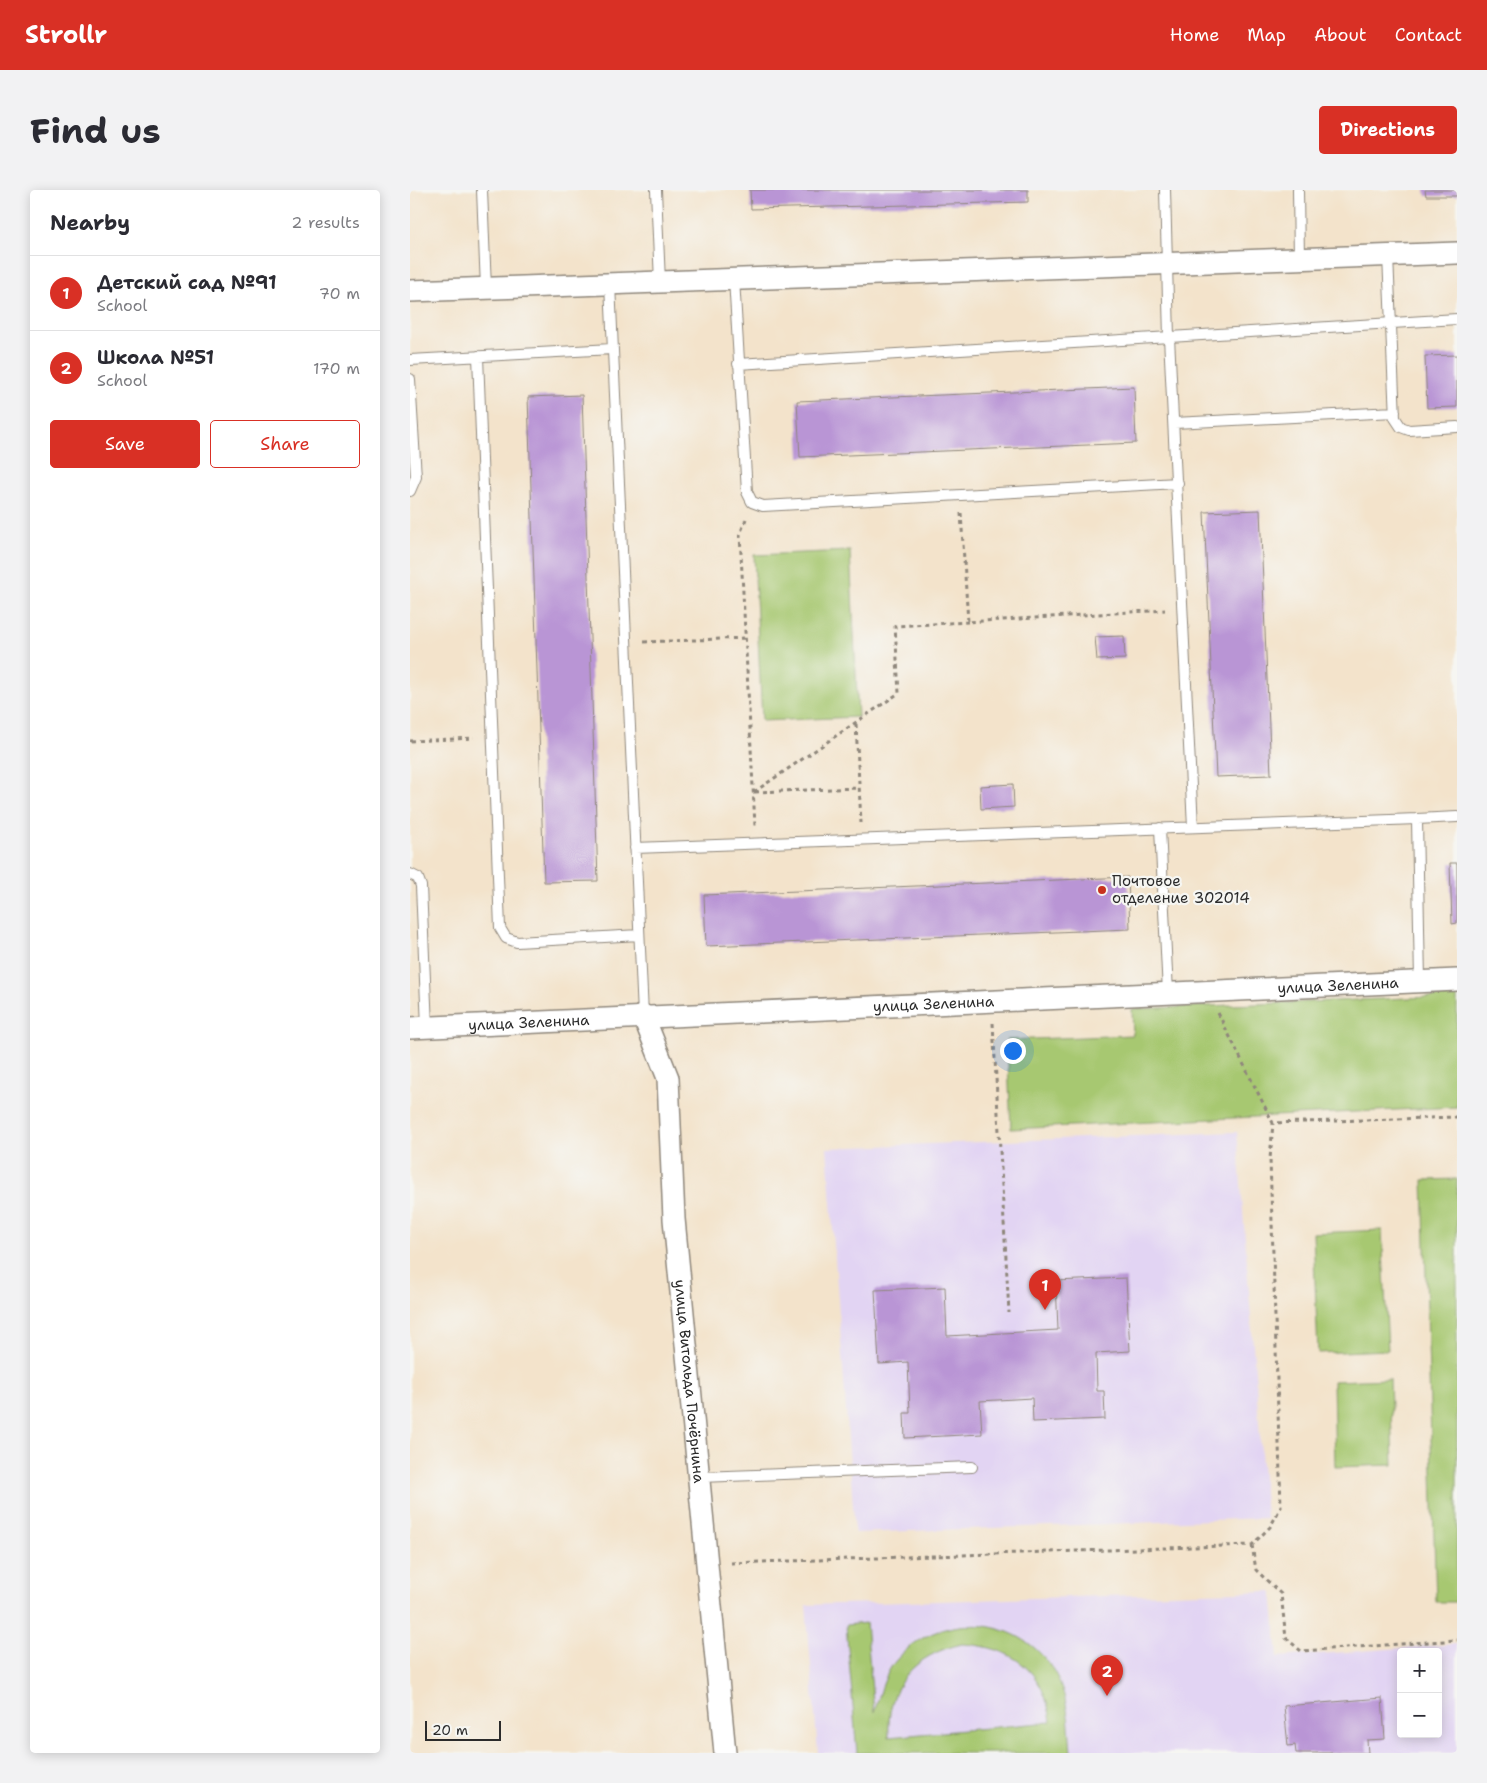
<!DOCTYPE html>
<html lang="en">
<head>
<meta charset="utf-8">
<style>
  :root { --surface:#fff; --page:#f2f2f3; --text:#2b2b33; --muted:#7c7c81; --line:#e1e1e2; --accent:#d93025 }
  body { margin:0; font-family:"Shantell Sans",sans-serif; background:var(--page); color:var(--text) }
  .controls { position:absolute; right:15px; bottom:15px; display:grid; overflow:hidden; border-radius:5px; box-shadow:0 2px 12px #0003 }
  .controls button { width:45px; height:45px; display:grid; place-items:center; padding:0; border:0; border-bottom:1px solid var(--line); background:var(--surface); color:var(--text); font:25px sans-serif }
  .scale { position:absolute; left:15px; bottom:12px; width:76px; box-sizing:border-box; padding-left:5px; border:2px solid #2b2b2b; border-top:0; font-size:14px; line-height:18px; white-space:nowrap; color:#2b2b2b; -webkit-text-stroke:4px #f6f6f2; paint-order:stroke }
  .you { position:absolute; left:602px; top:860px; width:18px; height:18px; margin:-12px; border:4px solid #fff; border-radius:50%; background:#1a73e8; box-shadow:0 0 0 8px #1a73e833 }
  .badge { display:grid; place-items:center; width:32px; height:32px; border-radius:50%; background:var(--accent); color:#fff; font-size:16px; font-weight:700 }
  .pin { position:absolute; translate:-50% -41px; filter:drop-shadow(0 1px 2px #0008) }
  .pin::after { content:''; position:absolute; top:26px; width:18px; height:15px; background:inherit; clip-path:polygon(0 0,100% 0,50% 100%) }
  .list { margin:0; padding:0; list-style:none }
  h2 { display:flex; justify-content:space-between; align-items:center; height:65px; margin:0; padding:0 20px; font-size:21px }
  h2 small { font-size:16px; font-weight:400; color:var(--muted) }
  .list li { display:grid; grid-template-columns:32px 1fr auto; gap:15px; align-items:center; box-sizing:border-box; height:75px; padding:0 20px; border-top:1px solid var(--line) }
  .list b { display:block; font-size:19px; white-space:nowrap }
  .list p { margin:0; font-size:16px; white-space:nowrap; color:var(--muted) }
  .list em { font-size:16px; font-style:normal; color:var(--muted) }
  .actions { display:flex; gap:10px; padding:15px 20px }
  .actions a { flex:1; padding:11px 0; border:1px solid var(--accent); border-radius:5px; text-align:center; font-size:18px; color:var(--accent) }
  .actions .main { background:var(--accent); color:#fff }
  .map { position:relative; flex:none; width:1047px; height:1563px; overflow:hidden; border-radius:5px }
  header { display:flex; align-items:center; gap:30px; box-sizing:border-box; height:70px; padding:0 25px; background:var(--accent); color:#fff }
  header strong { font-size:24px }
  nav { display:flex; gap:28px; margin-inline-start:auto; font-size:18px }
  .intro { display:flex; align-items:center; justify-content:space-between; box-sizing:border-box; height:120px; padding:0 30px }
  h1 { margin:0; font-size:35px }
  .button { padding:12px 22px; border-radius:5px; background:var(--accent); color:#fff; font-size:18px; font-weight:700 }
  main { display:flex; gap:30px; padding:0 30px }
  aside { flex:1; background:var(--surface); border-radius:5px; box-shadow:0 2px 12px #0003 }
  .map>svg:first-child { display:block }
</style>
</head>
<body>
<header>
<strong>Strollr</strong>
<nav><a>Home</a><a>Map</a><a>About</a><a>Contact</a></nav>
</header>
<div class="intro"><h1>Find us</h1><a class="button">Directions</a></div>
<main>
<aside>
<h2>Nearby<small>2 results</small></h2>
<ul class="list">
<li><span class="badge">1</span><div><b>Детский сад №91</b><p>School</p></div><em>70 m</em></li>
<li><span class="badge">2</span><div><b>Школа №51</b><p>School</p></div><em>170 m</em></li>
</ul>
<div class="actions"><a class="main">Save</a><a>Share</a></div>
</aside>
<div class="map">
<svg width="1047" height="1563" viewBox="0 0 1047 1563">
  <rect width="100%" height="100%" fill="#f6f6f2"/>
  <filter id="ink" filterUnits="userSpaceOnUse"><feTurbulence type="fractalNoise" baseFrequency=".02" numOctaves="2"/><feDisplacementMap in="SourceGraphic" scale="10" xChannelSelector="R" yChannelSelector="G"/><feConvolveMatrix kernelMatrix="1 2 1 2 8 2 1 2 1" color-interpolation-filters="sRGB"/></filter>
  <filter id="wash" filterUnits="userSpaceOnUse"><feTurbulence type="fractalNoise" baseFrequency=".0096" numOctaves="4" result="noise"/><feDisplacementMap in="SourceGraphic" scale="20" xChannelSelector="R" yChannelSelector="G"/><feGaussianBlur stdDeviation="1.12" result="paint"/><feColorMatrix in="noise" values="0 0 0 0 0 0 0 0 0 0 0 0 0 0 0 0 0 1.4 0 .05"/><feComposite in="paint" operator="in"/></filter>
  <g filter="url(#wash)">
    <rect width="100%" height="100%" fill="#f3e3cb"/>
    <path fill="#e2d4f3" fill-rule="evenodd" d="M827 942 856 1328 445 1343 417 958Z
      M862 1401 868 1467 1047 1454V1563H408L396 1415ZM991 1462H1028V1544H991Z"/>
    <path fill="#a7c871" stroke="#697a4e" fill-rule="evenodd" d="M440 361 448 527 352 531 344 365Z
      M1047 806V917L601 939 597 850 723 845 722 819Z
      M1047 989V1412H1026L1013 990Z
      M972 1040 978 1160 908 1163 903 1043Z
      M980 1189 983 1275 925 1277 923 1191Z
      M456 1433 464 1522C471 1503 474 1482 489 1467 533 1419 615 1426 646 1485 659 1509 659 1537 661 1563H447L436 1435ZM552 1454C602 1456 635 1481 641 1532L479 1547C476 1496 503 1465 552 1454Z"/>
    <g id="blocks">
      <path fill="#b995d5" d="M340 0H618V12L341 19Z
        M1015 0H1047V6H1016Z
        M1047 165V217L1017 218 1015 166Z
        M724 197 726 253 390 267 387 211Z
        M172 205 188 691 134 692 118 207Z
        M850 320 861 585 806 587 794 322Z
        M714 446 715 469 687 470 685 447Z
        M603 594 604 617 571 619 570 596Z
        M1040 673H1047V733L1042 734Z
        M718 687 720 739 296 756 294 705Z
        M716 1088 720 1161 686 1163 687 1201H694L695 1229 623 1232 622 1208 570 1211 572 1244 495 1248 494 1223H500L498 1172 469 1174 465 1100 535 1097 537 1146 648 1140 646 1091Z
        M972 1508 975 1549 957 1550 958 1563H886L885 1555 878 1556 874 1516Z"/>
    </g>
  </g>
  <g filter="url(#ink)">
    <use href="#blocks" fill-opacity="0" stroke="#8f877b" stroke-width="1"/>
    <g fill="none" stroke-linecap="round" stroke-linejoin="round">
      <defs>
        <path id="lane" d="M72 0 76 98
          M246 0 250 92
          M755 0 759 147 783 637
          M888 0 889 69
          M978 66 985 228 991 237 999 240 1047 237
          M324 89 337 302 342 312 353 316 768 293
          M200 94 233 825
          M68 166 90 738 96 748 107 752 229 745
          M0 170 202 159
          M328 174 1047 129
          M0 189 6 287 0 301
          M764 233 985 222
          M750 638 758 803
          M225 658 1007 629
          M0 684 8 688 11 696 17 837
          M1010 792 1007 629 1047 627
          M289 1287 562 1277"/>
        <g id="street">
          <path d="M0 101 1047 63"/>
          <path id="s1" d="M233 825 258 888 264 1029 315 1563"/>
          <path id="s2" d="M0 838 1047 790"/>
        </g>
      </defs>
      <use href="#lane" stroke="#8f877b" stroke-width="12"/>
      <use href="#street" stroke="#8f877b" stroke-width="24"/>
      <path stroke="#8f877b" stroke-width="3" stroke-dasharray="4 4" stroke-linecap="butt" d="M551 323 558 432 755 420
        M336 329 330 344 345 636
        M234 452 336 448
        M446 534 451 633
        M0 551 64 548
        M344 602 489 503 485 436 558 432
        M345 602 449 598
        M808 823 863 933 1047 927
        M583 833 599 1123
        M842 1355 846 1380 871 1404 876 1448 891 1461 1047 1450
        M321 1373 842 1355 860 1337 871 1317 860 969 863 933"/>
      <use href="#lane" stroke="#fff" stroke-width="10"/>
      <use href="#street" stroke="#fff" stroke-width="21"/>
    </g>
  </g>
  <circle fill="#c8321e" stroke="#f6f6f2" stroke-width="2" cx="692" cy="700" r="5"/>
  <g text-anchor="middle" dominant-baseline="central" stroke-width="4.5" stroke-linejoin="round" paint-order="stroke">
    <g font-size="15" fill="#2b2b2b" stroke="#f6f6f2" text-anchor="start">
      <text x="702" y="691">Почтовое<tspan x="702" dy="17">отделение 302014</tspan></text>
    </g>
    <g font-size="15" fill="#2b2b2b" stroke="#f6f6f2">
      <text stroke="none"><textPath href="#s2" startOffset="929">улица Зеленина</textPath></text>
      <text stroke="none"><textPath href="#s2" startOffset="524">улица Зеленина</textPath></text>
      <text stroke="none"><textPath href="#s2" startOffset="119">улица Зеленина</textPath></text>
      <text stroke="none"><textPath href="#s1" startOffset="372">улица Витольда Почёрнина</textPath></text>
    </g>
  </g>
</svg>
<div class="controls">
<button>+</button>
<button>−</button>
</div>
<div class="scale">20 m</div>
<div class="you"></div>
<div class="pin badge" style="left:635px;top:1120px">1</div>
<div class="pin badge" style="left:697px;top:1506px">2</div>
</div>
</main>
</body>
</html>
